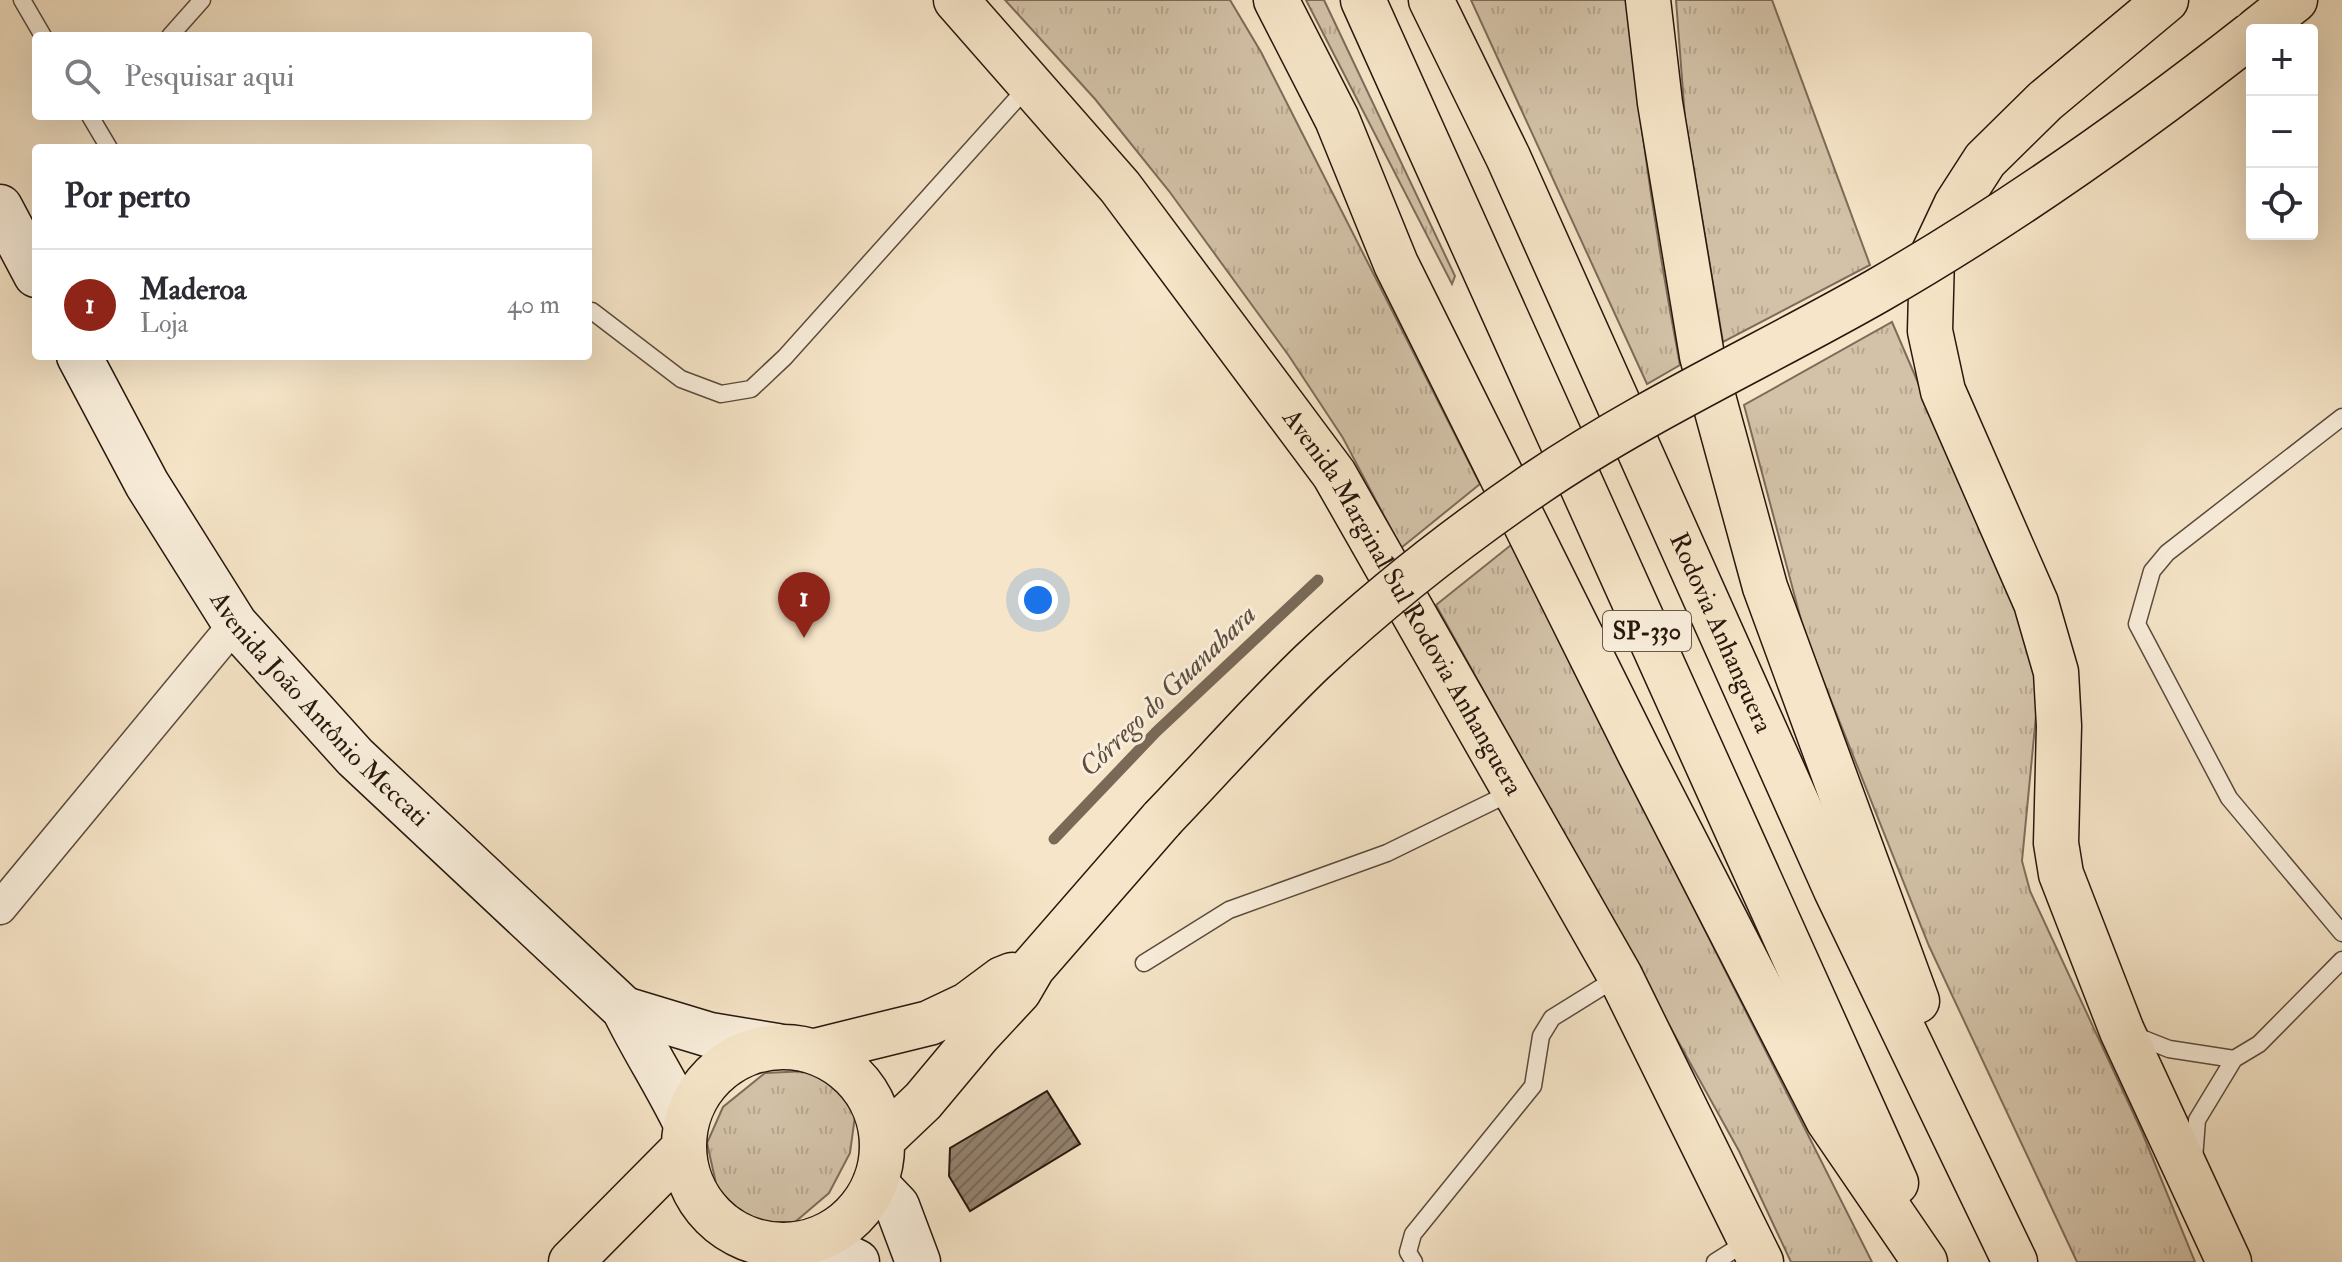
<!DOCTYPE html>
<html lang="pt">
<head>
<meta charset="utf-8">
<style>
  :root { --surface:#fff; --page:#f7f7f7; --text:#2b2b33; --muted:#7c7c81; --line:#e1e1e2; --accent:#8f2418 }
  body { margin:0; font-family:"IM FELL Double Pica",serif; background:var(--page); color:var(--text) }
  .controls { position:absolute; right:24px; top:24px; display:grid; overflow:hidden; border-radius:8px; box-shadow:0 8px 32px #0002 }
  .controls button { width:72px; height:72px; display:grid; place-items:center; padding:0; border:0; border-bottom:2px solid var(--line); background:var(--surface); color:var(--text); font:40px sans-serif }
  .you { position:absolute; left:1038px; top:600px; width:28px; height:28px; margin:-20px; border:6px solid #fff; border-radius:50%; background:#1a73e8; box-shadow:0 0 0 12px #1a73e833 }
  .badge { display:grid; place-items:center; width:52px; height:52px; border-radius:50%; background:var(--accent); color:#fff; font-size:26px; font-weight:700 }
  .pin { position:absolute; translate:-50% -66px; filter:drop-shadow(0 2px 4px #0008) }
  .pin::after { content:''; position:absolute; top:42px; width:28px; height:24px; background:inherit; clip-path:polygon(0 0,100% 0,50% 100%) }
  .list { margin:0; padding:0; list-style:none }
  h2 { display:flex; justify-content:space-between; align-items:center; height:104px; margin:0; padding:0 32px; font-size:34px }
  h2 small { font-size:26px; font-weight:400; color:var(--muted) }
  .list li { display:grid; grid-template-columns:52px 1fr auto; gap:24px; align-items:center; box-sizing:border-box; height:112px; padding:0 32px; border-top:2px solid var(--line) }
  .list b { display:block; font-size:30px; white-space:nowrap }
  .list p { margin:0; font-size:26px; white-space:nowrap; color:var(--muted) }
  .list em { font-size:26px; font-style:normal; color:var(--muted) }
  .icon { flex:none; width:44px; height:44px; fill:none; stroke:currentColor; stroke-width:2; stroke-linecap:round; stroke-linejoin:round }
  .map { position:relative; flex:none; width:2342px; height:1262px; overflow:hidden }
  .search { position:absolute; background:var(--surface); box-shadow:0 8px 32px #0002; left:32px; top:32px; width:560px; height:88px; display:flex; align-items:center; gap:20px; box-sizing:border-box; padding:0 28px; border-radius:8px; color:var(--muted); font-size:30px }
  .panel { position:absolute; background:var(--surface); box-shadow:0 8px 32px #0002; left:32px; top:144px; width:560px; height:216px; border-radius:8px }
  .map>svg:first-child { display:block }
</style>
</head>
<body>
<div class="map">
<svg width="2342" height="1262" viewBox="0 0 2342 1262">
  <defs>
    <pattern id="grass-tufts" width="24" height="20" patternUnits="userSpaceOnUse" patternTransform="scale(2)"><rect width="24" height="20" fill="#d3c2a8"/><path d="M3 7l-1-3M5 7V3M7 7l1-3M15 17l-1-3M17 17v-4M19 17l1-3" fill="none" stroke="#b5a68f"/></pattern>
    <pattern id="building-hatch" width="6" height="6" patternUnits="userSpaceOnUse" patternTransform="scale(2)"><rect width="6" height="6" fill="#93826e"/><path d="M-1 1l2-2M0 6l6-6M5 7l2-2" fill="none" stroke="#786959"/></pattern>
  </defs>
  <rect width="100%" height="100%" fill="#f6e5c8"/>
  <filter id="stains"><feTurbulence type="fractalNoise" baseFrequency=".0025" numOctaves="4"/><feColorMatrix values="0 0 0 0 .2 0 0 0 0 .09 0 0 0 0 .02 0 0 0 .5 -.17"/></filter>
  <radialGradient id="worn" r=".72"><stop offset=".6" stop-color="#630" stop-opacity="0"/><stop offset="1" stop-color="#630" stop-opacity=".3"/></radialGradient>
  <path fill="url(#grass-tufts)" stroke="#7d6c5a" stroke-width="2" d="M1005 0H1230L1261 52 1480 484 1401 548 1343 438 1289 356 1169 191 1095 99Z
    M1306 0H1324L1455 276 1452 284Z
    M1471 0H1627C1639 123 1657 244 1680 365L1647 384Z
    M1676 0H1772L1870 265 1723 342 1685 118Z
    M1892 322 2022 625 2037 670 2038 695 2022 861 2030 891 2142 1132 2195 1262H2077L1929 946 1805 635 1744 405Z
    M1511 545 1872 1262H1791L1739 1151 1436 605Z
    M808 1071 848 1094 855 1116 850 1153 829 1193 795 1222H767L742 1214 717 1188 707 1143 723 1107 765 1073Z"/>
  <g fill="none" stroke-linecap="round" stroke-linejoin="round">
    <path stroke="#796957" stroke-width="11" d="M1054 839 1156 732 1318 580"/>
  </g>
  <path fill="url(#building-hatch)" stroke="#27170d" stroke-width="2" d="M1047 1091 1080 1144 970 1211 949 1176 950 1148Z"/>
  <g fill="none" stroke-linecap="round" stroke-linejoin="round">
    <defs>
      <path id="lane" d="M22 0 43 36
        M170 36 202 0
        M90 116 109 148
        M592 311 681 379 721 394 751 389 785 357 1030 84
        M2342 417 2167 553 2152 571 2137 624 2229 798 2342 933
        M1144 963 1229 910 1387 853 1514 791
        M2131 1034 2169 1049 2234 1059
        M2194 1159 2197 1120 2234 1059 2259 1044 2342 960
        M1414 1262 1408 1252 1413 1234 1533 1086 1541 1036 1552 1018 1618 977
        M1715 1262 1748 1241"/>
      <path id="street" d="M0 908 235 624"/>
      <g id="secondary">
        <path d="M0 207 36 275"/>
        <path id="s1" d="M79 356 147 484 235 624 355 757 624 1009C643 1048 666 1083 685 1122"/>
        <path d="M624 1009 710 1035 777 1046"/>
        <path d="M875 1183 897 1206 918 1262"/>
        <path d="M813 1241 857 1262"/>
      </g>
      <path id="primary" d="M2257 30 2295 0
        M684 1146a99 99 0 1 1 198 0a99 99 0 1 1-198 0Z
        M815 1051 929 1023 967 1005 1002 979 1012 975
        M882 1140 923 1101 979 1034 1019 991 1033 967 1162 819
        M571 1262 682 1150"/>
      <g id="highway">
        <path id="s2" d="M956 0 1120 187 1334 474 1620 976 1761 1262"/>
        <path d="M1276 0 1337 119 1396 264 1640 754 1828 1120 1925 1262"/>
        <path d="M1363 0 1896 1183"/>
        <path id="s3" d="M1431 0 1508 157 1836 890 2015 1262"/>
        <path d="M1648 0 1660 103 1702 356 1765 587 1917 1001"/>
        <path d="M2166 0 2045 101 1985 160 1956 205 1932 256 1930 331 1943 391 2036 603 2056 672 2059 726 2056 843 2061 874 2122 1031 2229 1262"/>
      </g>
    </defs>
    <use href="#lane" stroke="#5b4a3c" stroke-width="19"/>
    <use href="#street" stroke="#5b4a3c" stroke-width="35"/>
    <use href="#secondary" stroke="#27170d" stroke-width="47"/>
    <use href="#primary" stroke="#27170d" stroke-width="47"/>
    <use href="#highway" stroke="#27170d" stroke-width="47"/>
    <use href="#lane" stroke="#f9eedb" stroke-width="16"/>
    <use href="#street" stroke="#f9eedb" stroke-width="32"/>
    <use href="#secondary" stroke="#f9eedb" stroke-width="44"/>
    <use href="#primary" stroke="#f6e5c8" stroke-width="44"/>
    <use href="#highway" stroke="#f6e5c8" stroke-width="44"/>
    <defs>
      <path id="primary-bridge" d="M1162 819C1212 767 1260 712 1312 662 1381 597 1456 538 1535 484 1644 410 1763 356 1877 291 2011 214 2131 129 2252 34"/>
    </defs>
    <use href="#primary-bridge" stroke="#27170d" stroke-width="47" stroke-linecap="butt"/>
    <use href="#primary-bridge" stroke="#f6e5c8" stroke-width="44"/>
  </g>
  <g text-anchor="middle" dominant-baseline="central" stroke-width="6" stroke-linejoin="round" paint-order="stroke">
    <rect fill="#f9eedb" stroke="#66584b" stroke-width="2" x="1603" y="611" width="88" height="40" rx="6"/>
    <g font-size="24" font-weight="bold" fill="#27170d">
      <text x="1647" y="631">SP-330</text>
    </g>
    <g font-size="26" fill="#27170d" stroke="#f9eedb">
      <text stroke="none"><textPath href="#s2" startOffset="752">Avenida Marginal Sul Rodovia Anhanguera</textPath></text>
      <text stroke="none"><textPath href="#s3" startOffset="696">Rodovia Anhanguera</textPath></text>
      <text stroke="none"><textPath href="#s1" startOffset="430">Avenida João Antônio Meccati</textPath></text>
    </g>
    <g font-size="28" font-style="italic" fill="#5e4d3e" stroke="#f9eedb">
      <text transform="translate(1168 691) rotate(-44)">Córrego do Guanabara</text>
    </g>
  </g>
  <rect width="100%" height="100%" filter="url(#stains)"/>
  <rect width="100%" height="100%" fill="url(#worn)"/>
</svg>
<div class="controls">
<button>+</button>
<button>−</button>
<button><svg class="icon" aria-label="locate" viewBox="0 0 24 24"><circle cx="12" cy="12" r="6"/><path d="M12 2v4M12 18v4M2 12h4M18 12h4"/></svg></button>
</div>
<div class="you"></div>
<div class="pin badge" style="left:804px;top:638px">1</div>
<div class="search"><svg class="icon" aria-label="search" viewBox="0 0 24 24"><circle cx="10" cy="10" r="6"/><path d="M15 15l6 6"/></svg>Pesquisar aqui</div>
<section class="panel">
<h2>Por perto<small></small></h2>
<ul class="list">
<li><span class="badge">1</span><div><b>Maderoa</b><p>Loja</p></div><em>40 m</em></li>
</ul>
</section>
</div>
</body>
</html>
